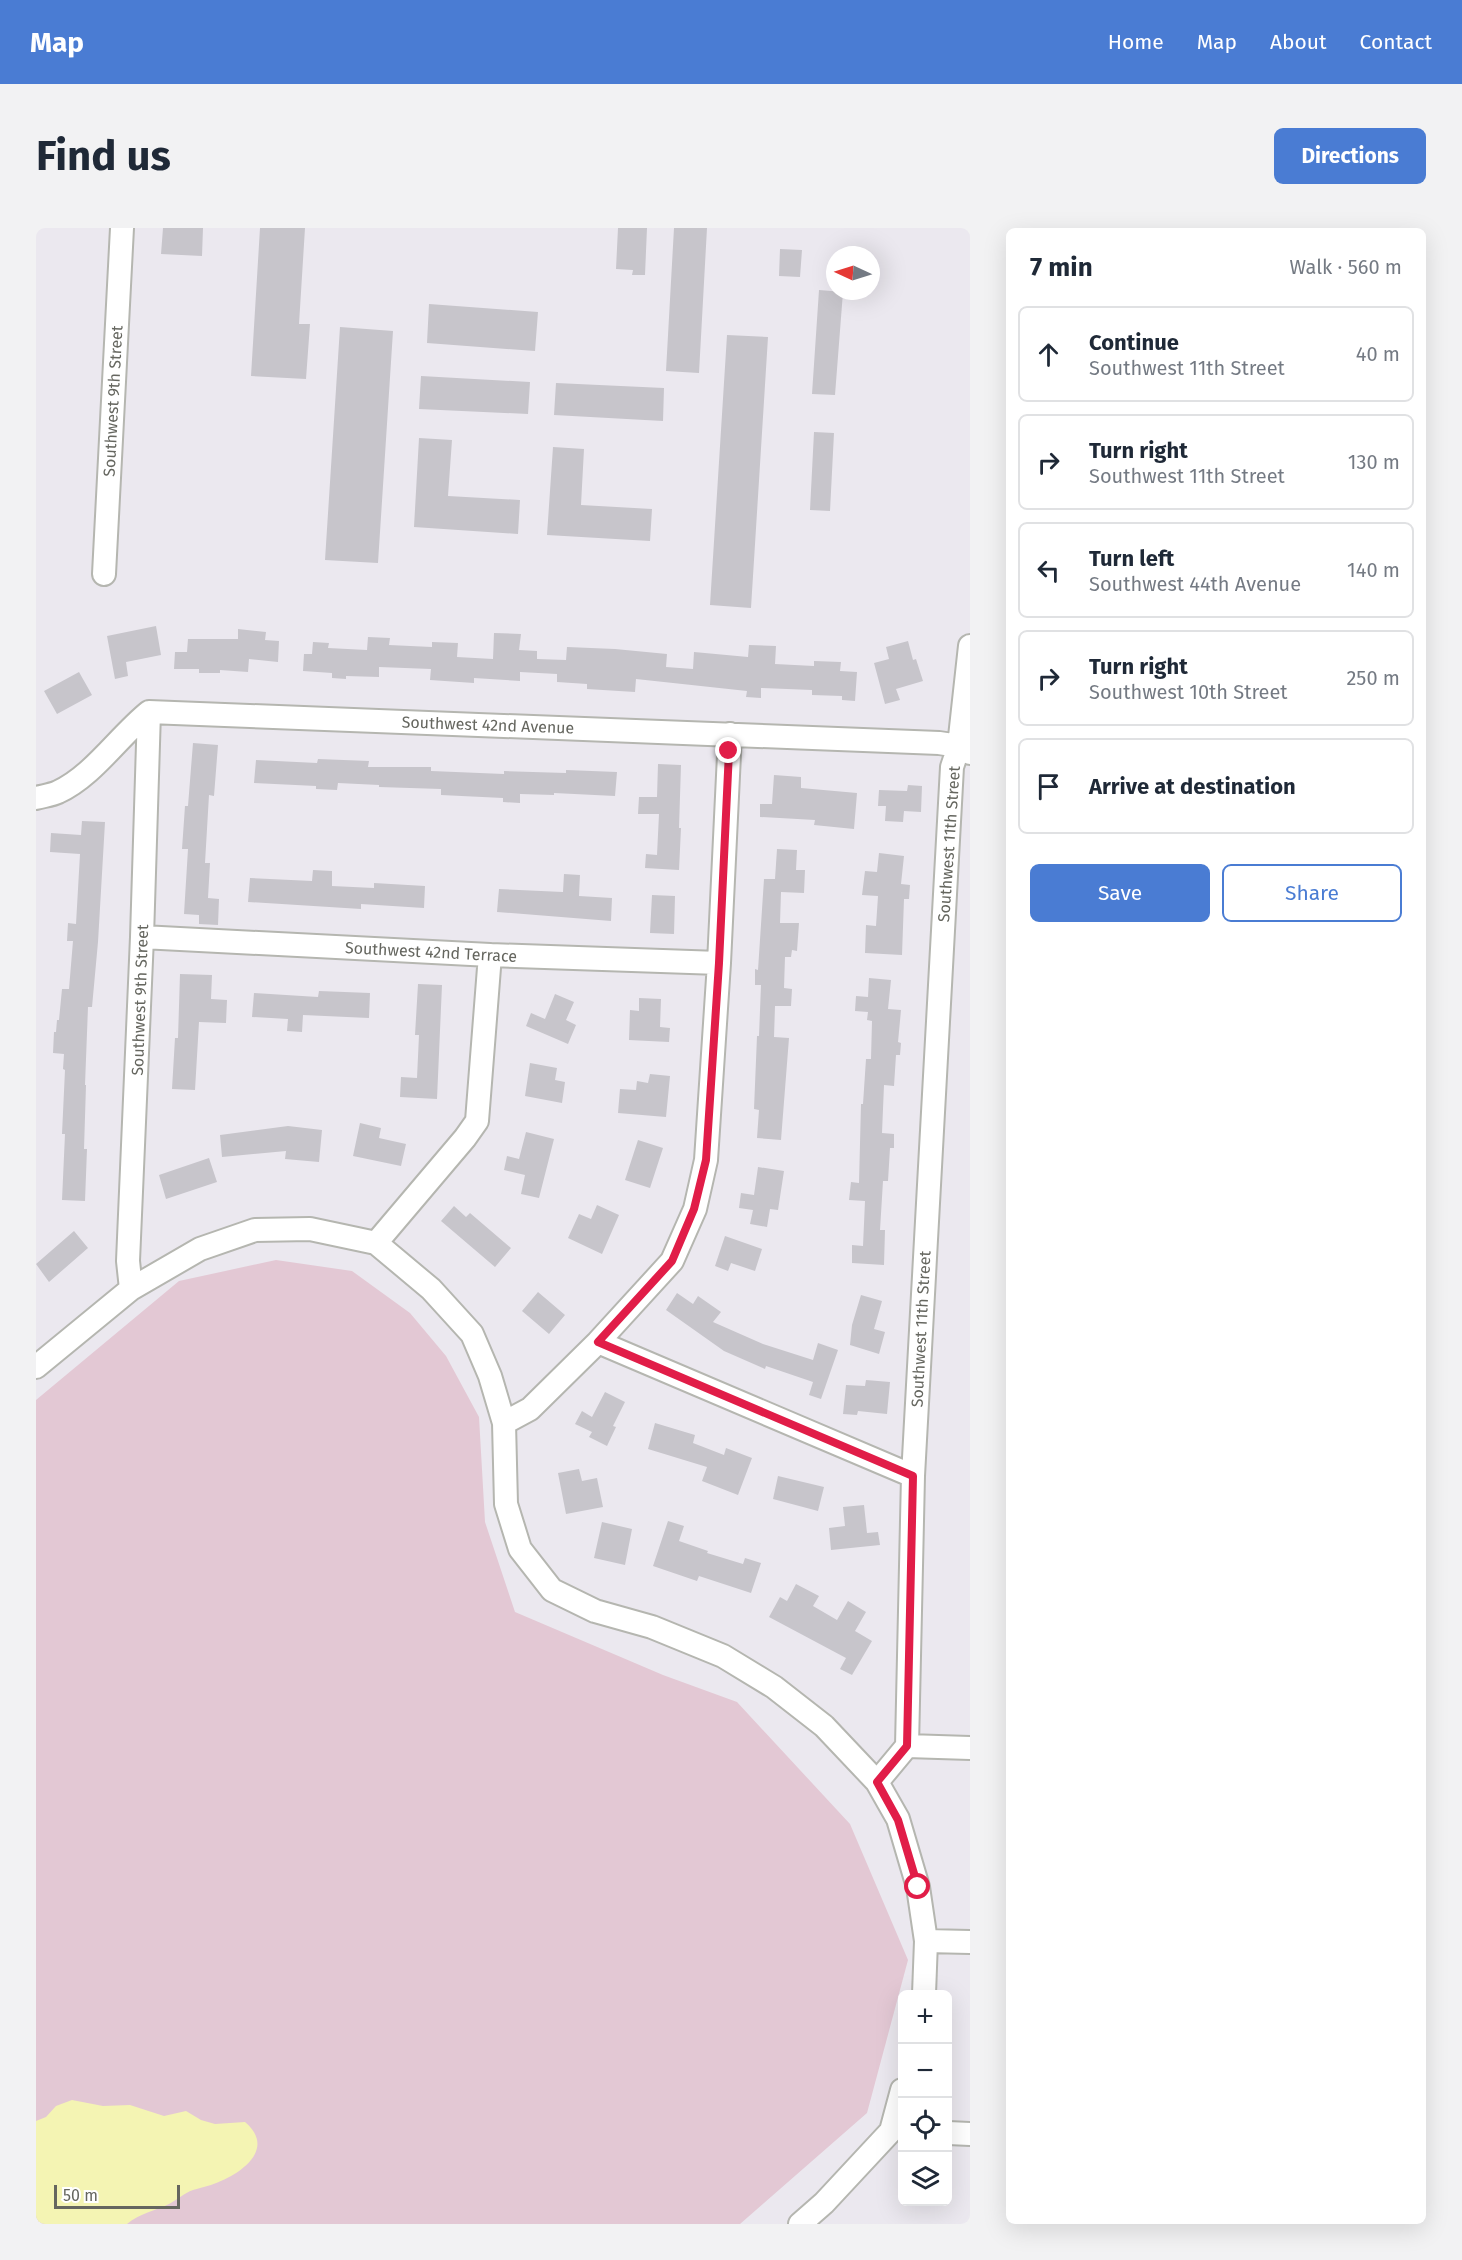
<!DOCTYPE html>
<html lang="en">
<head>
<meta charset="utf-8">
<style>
  :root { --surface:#fff; --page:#f2f2f3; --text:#1f2937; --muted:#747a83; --line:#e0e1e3; --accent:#4a7cd3 }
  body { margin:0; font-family:"Fira Sans",sans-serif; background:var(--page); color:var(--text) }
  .controls { position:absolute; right:18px; bottom:18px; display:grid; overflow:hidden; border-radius:9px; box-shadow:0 6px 24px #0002 }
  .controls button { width:54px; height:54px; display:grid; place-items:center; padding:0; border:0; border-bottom:2px solid var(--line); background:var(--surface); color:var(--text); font:30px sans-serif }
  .compass { position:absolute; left:790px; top:18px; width:54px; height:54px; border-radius:50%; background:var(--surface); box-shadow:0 6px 24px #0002; rotate:274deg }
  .scale { position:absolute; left:18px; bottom:15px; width:126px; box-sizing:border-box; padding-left:6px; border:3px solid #65665f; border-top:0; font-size:16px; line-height:21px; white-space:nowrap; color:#65665f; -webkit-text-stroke:4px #fff; paint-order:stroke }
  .stop { position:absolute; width:18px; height:18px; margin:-14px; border:4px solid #e11d48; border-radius:50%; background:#fff }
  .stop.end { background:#e11d48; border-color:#fff; box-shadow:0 2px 6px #0008 }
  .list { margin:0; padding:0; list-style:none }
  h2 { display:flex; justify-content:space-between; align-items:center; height:78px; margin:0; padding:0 24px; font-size:26px }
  h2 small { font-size:20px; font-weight:400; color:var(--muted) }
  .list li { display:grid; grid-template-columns:39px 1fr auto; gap:18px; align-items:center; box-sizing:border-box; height:96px; margin:0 12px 12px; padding:0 12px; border:2px solid var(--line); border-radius:9px }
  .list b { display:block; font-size:22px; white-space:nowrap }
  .list p { margin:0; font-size:20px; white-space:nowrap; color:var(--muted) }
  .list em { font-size:20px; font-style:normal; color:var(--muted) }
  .actions { display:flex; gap:12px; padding:18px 24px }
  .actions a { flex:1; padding:14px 0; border:2px solid var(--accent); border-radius:9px; text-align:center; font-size:21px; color:var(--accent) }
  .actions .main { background:var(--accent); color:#fff }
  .icon { flex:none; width:33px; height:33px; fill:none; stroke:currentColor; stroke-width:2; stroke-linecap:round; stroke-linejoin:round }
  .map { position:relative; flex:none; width:934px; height:1996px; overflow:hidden; border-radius:9px }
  header { display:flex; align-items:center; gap:36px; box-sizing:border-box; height:84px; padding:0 30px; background:var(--accent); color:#fff }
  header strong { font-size:28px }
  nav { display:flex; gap:33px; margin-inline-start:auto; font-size:21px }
  .intro { display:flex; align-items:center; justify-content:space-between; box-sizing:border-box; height:144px; padding:0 36px }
  h1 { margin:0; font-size:42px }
  .button { padding:15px 27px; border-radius:9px; background:var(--accent); color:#fff; font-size:21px; font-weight:700 }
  main { display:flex; gap:36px; padding:0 36px }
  aside { flex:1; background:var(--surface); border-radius:9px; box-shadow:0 6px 24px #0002 }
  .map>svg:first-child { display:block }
</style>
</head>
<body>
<header>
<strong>Map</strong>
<nav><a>Home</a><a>Map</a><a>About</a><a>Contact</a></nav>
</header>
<div class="intro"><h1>Find us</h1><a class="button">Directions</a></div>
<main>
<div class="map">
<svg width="934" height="1996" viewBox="0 0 934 1996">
  <rect width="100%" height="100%" fill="#ebe8ef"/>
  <path fill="#e3c8d4" d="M240 1032 316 1043 374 1085 410 1128 443 1189 449 1294 479 1384 627 1447 701 1474 814 1596 872 1732 831 1885 704 1996H0V1172L143 1053Z"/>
  <path fill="#f4f4b3" d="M36 1872 67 1878 94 1877 128 1888 150 1883 165 1892 179 1896 209 1894C242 1922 202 1948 175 1957 169 1959 163 1960 157 1962 148 1965 141 1972 133 1976 119 1983 104 1985 91 1996H0V1893L10 1889 20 1878Z"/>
  <path fill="#c7c5cb" d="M127 0H167L166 28 125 26Z
    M224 0H269L263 96H274L270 151 215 148Z
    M582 0H611L609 47H596L597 42 580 41Z
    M638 0H671L663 145 630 143Z
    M744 21 766 22 764 49 743 48Z
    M783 62 807 64 799 167 776 166Z
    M393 76 502 84 499 123 391 115Z
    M304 99 357 103 342 335 289 332Z
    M691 107 732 109 715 380 674 377Z
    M385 148 494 154 492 186 383 181Z
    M520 155 628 160 627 193 518 187Z
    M778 204 798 205 794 283 774 282Z
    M383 210 416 212 412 268 484 272 482 306 378 299Z
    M517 219 548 221 545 277 616 281 614 313 511 307Z
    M120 398 125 427 90 434 92 448 79 451 71 408Z
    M202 401 230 404 229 412 243 413 242 434 213 431 212 444 184 442V445H163V441H138L139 424H151L152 411H202Z
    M458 405 485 406 483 422 501 423V431L530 432 531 419 579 421 631 426 630 439 657 441 658 424 712 429 713 417 740 418 739 436 778 438V433L805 434 804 443 821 444 819 473 806 472V468L776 467V462L725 460V470L710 469 711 463 600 451 599 464 551 461V456L521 454V446L484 444V453L438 450V455L394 452 395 441 343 439V449L310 448V451L296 450V445L267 443 268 426H276L277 414 293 415 292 420 331 422 332 409 354 410 353 417 396 419V414L422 415 421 429 457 431Z
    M872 413 877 432 880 431 887 453 860 461 864 472 849 476 838 435 853 431 850 419Z
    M43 444 56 467 21 486 8 463Z
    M157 515 182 517 178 568 173 567 169 635H174L172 670 183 671 182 697 163 696V687L148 686 152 621H146L149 578H152Z
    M282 531 333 533 332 539H395V543L468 546V543L530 545V542L581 544 579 568 518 565V567L484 566V575L467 574V570L405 567V561L343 559V557L302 555 301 562 280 561V558L218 555 220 532 281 535Z
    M622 536 645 537 643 600H645L643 642 609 640 610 626 621 627 623 586H602L603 569H621Z
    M738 547 765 549V560L821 565 818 601 778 597 779 592 724 589V576H736Z
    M872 557 886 558 885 584 868 583 867 594 849 593 850 578H842L843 562 871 563Z
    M46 593 69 594 62 714 56 779H52L49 857H50L48 921H51L49 973 26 972 29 906H26L29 842 27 841 28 826 17 825 18 804H20L21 792H23L26 761H33L37 713H31L32 695 40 696 44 626 14 624 15 605 45 607Z
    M741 621 761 622 760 642H769L768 665 745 664 744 695H763L761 723 756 722 755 729H749L748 760 756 761 755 778H739L738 809 753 810 745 912 721 910 723 882 718 881 721 808H723L725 757H719V741L722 742 728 651H739Z
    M843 625 868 628 865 656 874 657 873 671H868L866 727 829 725 830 697 840 698 842 668 826 667 829 643 841 644Z
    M277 642 296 643V658L338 660V655L389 658 388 680 325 676V681L212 674 214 650 276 653Z
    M528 646 544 647 543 668 576 670 575 693 461 684 463 661 527 664Z
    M616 667 639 668 638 706 614 705Z
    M144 746 176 747 175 771 191 772 190 795 163 794 159 862 136 861 139 810H142Z
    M833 750 855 752 852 781 865 782 862 814 865 815 864 827H860L858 858 848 857 846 905 858 906V920H854L852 953H847L844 1002H849L848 1037 816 1035V1017L827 1018 829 973 813 972 815 954 823 955 825 876H827L830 831H835L836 793 831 792 832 784 819 783 820 768 832 769Z
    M382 756 406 757 401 871 364 869 365 849 381 850 383 807H379Z
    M283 763 334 765 333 790 267 787 266 804 251 803 252 791 216 789 218 765 282 769Z
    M519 766 538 774 530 792 540 797 532 816 490 798 495 785 509 791Z
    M603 770 625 771 624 799 634 800 633 814 593 812 594 782 603 783Z
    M494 835 521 840 519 852 529 854 526 875 489 868Z
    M614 846 634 848 630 889 582 885 584 861 600 862 601 853 612 855Z
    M324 895 345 900 343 910 370 916 365 938 317 928Z
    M252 898 286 902 283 934 249 931 250 923 186 929 184 907Z
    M490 904 518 911 503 970 485 966 489 947 468 942 471 928 483 931Z
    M602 912 627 920 614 960 589 952Z
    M173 930 181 954 130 971 123 947Z
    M722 939 748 943 742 982 734 981 731 999 714 996 717 982 703 980 705 965 718 967Z
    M561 977 583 987 566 1026 532 1010 543 986 555 991Z
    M418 978 430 989 434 985 475 1020 459 1039 405 993Z
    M38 1003 52 1020 13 1054 0 1036Z
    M689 1008 726 1021 719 1043 695 1035 692 1043 679 1038Z
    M502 1064 529 1087 513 1106 486 1083Z
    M641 1065 657 1076 662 1068 685 1084 677 1094 727 1116 777 1132 782 1115 802 1122 785 1171 773 1167 777 1154 730 1138 729 1141 688 1123 630 1082Z
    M825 1067 846 1073 838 1101 849 1104 843 1126 814 1117 816 1097Z
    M830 1152 854 1154 851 1186 822 1183 821 1187 807 1186 810 1157 829 1158Z
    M569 1164 589 1174 577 1198 580 1199 571 1218 553 1209 556 1204 539 1196 546 1183 556 1189Z
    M619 1195 659 1207 657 1215 688 1227 690 1220 716 1230 702 1267 666 1253 671 1239 612 1221Z
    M543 1241 546 1253 561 1250 567 1279 530 1286 522 1245Z
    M742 1248 788 1259 782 1283 737 1271Z
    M828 1277 831 1305 842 1304 844 1317 795 1322 793 1300 809 1298 807 1279Z
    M632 1293 648 1298 643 1313 672 1323 671 1325 707 1336 709 1330 725 1335 715 1365 663 1348 661 1353 617 1338Z
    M566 1294 596 1301 589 1337 558 1330Z
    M760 1356 783 1368 777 1378 801 1392 812 1373 830 1384 819 1403 836 1413 816 1447 804 1441 810 1430 733 1389 744 1369 751 1373Z"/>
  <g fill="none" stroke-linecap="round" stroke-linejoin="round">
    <defs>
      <path id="minor" d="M68 346 86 0
        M0 570C7 568 16 567 22 564 57 548 83 508 113 484L903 515 923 518 934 525
        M106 709 454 727 683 735
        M340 1015 429 910 441 893 454 727
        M95 1061 92 1033 106 709 113 484
        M562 1114 877 1248
        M0 1139 95 1061 164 1021 219 1002 274 1001 340 1015 395 1061 436 1106 454 1148 468 1195 470 1276 484 1321 516 1362 559 1383 616 1399 687 1428 738 1459 788 1498 841 1554 862 1591 882 1659 890 1713 888 1766
        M468 1195 494 1181 562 1114 636 1033 659 981 670 932 683 735 694 506
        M871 1518 934 1520
        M841 1554 871 1518 877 1248 916 539 923 518 934 418
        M890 1713 934 1714
        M912 1905 934 1906
        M764 1996 788 1975 855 1903 866 1862"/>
    </defs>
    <use href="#minor" stroke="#b5b6b0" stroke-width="26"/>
    <use href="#minor" stroke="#fff" stroke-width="22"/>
  </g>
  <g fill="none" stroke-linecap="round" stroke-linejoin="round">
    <path stroke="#e11d48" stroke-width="8" d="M693 523 683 735 670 932 658 981 636 1033 562 1114 877 1248 871 1518 841 1554 862 1592 882 1659"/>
  </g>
  <g text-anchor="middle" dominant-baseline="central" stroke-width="4.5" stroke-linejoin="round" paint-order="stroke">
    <g font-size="16" fill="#65665f" stroke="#fff">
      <text transform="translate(77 173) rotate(-87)">Southwest 9th Street</text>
      <text transform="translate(452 497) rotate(2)">Southwest 42nd Avenue</text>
      <text transform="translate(913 616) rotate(-86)">Southwest 11th Street</text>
      <text transform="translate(395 724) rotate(3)">Southwest 42nd Terrace</text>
      <text transform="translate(104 772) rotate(-88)">Southwest 9th Street</text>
      <text transform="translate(885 1101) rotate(-87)">Southwest 11th Street</text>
    </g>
  </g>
</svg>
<div class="controls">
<button>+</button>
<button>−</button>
<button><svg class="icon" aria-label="locate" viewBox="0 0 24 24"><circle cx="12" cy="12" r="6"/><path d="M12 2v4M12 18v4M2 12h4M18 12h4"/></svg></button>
<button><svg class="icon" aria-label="layers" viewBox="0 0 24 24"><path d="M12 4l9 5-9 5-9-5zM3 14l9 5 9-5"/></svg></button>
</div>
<svg class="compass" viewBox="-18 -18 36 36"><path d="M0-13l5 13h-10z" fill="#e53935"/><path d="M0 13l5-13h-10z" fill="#747a83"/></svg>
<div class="scale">50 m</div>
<div class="stop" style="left:882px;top:1659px"></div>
<div class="stop end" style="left:693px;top:523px"></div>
</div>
<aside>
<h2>7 min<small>Walk · 560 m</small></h2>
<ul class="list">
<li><svg class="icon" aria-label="ahead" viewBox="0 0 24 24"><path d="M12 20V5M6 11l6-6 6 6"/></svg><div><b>Continue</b><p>Southwest 11th Street</p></div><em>40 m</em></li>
<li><svg class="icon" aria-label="right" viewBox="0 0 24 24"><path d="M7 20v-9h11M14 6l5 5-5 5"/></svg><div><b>Turn right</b><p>Southwest 11th Street</p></div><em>130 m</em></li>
<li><svg class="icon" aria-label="left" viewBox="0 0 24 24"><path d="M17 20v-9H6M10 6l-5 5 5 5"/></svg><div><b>Turn left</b><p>Southwest 44th Avenue</p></div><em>140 m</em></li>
<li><svg class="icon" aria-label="right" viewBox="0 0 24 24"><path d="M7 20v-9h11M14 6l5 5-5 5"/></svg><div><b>Turn right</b><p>Southwest 10th Street</p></div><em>250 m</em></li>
<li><svg class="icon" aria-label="arrive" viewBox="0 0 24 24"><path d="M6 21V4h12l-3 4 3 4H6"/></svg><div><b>Arrive at destination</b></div></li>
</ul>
<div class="actions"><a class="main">Save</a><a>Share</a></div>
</aside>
</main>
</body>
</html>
